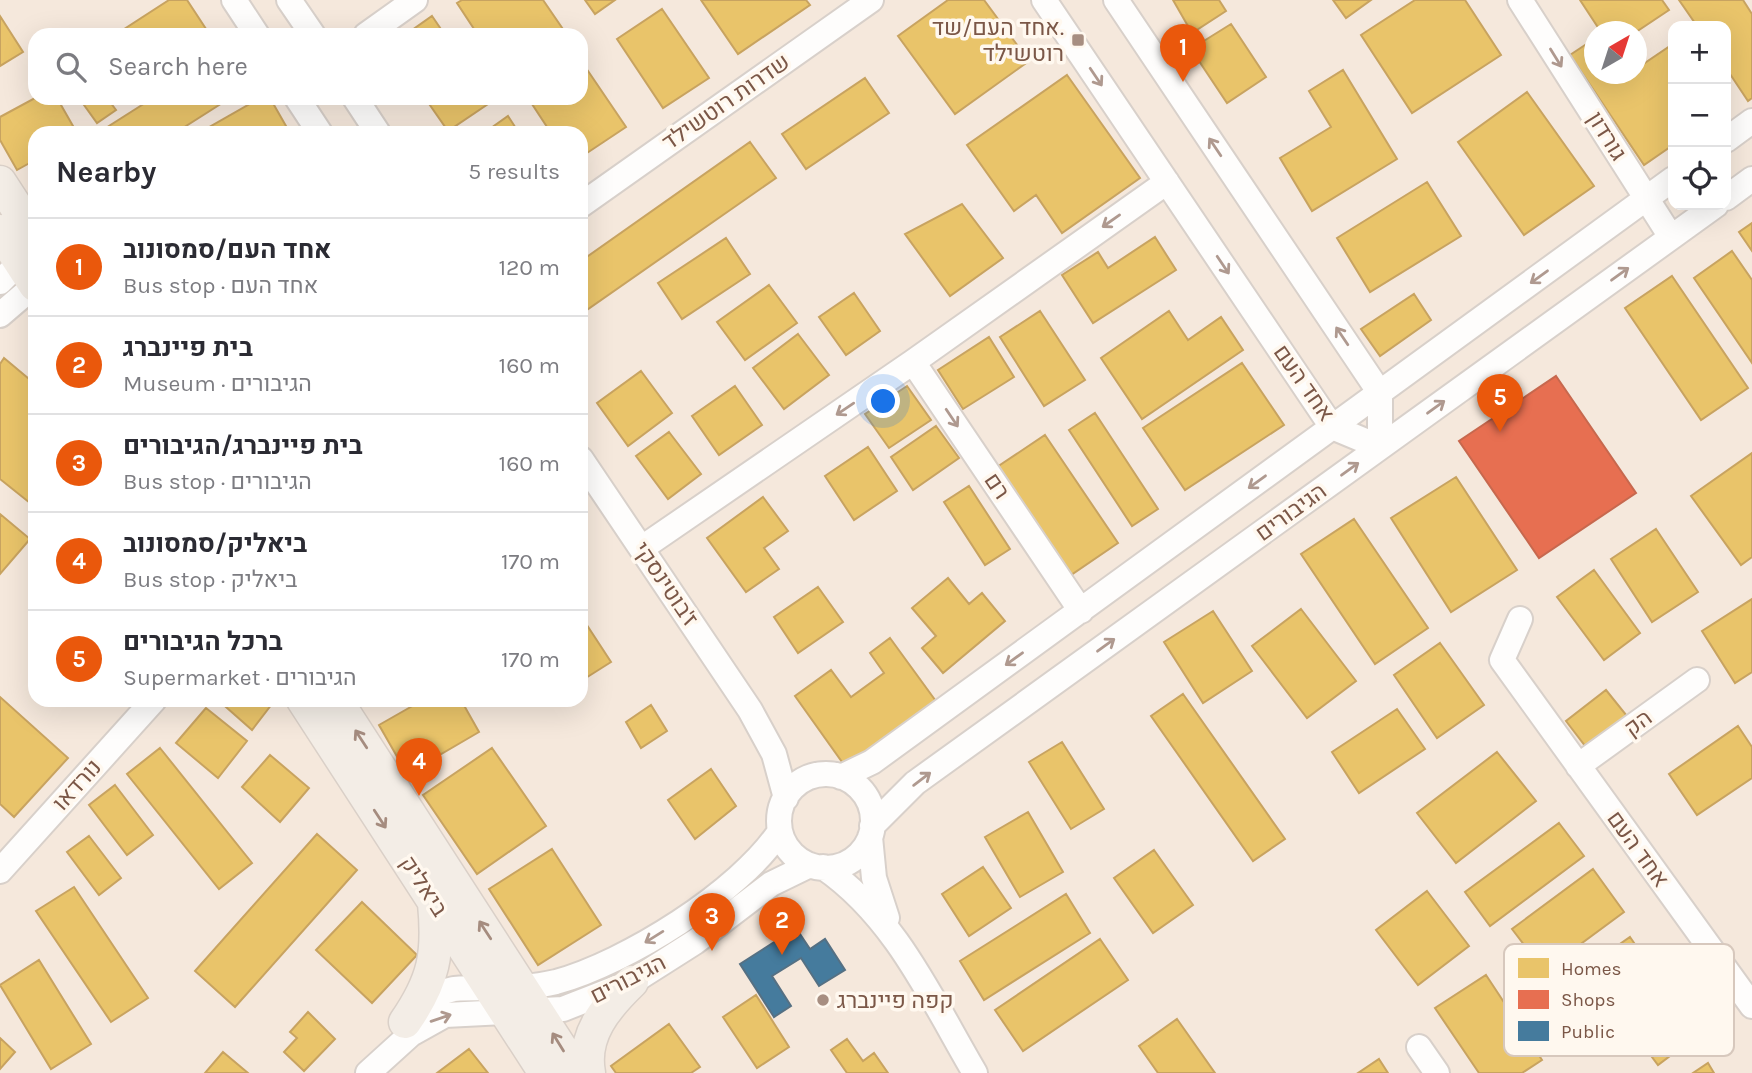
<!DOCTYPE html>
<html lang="en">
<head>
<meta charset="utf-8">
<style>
  :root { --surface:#fff; --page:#f2f2f3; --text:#2b2b33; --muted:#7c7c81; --line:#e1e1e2; --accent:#ea580c }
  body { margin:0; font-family:Karla,Heebo,sans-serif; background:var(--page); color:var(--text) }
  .controls { position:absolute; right:21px; top:21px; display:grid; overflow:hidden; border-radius:14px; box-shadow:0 7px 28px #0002 }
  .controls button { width:63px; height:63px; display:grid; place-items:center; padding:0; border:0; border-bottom:2px solid var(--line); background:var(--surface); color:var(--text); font:35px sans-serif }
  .compass { position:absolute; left:1584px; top:21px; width:63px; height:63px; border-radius:50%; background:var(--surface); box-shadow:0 7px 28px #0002; rotate:39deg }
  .you { position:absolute; left:884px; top:402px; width:24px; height:24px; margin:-18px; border:5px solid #fff; border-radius:50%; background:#1a73e8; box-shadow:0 0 0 10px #1a73e833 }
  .badge { display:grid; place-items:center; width:46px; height:46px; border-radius:50%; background:var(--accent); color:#fff; font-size:23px; font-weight:700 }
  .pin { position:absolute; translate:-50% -58px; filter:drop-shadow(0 2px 4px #0008) }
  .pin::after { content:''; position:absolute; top:37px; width:24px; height:21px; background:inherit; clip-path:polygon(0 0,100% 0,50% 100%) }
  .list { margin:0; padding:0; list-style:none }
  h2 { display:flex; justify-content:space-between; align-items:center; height:91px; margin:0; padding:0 28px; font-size:30px }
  h2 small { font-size:23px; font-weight:400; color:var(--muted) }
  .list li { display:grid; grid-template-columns:46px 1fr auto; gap:21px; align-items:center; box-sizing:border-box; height:98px; padding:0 28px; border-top:2px solid var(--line) }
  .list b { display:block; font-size:26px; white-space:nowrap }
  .list p { margin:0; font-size:23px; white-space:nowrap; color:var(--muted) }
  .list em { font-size:23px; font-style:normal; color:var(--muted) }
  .icon { flex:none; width:38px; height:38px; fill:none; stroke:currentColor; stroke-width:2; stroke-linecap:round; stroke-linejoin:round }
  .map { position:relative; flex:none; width:1752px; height:1073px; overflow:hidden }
  .search { position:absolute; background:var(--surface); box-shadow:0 7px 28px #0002; left:28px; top:28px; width:560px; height:77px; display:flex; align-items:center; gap:18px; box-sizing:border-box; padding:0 24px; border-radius:21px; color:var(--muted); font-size:26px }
  .panel { position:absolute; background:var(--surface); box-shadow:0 7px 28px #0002; left:28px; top:126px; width:560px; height:581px; border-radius:21px }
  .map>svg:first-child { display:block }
</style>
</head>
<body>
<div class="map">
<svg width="1752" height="1073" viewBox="0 0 1752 1073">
  <rect width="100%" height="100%" fill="#f8f3ec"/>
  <path fill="#f5e8dc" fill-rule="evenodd" d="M0 0H1752V1073H0ZM1673 26H1726V205H1673ZM1594 32H1636V74H1594ZM35 35H581V98H35ZM35 133H581V700H35Z"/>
  <path fill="#e9c46a" stroke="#c8a360" stroke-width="2" d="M169 0H187L210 35H115Z
    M462 0H543L567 35H478L457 3Z
    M585 0H615L595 14Z
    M701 0H806L810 5 738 54Z
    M948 0H984L1029 61 955 114 898 36Z
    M1173 0H1219L1226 11 1192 33Z
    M1333 0H1371L1346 18Z
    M1415 0H1465L1501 55 1412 113 1361 35Z
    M1580 0H1662L1669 10 1636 32H1601Z
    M1679 0H1743L1752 14V98L1748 101 1726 68V26H1697Z
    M662 9 709 78 663 108 617 39Z
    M0 16 23 52 0 66Z
    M432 16 445 35H405Z
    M1231 24 1266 77 1227 103 1191 49Z
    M1594 39V74H1621L1624 78 1636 74V69L1673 44V145L1644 165 1570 55Z
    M586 68 626 127 581 157V133H551L532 104 542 98H581V72Z
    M1343 70 1397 159 1312 211 1280 158 1331 127 1309 91Z
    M1067 75 1140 178 1062 233 1036 195 1014 211 967 145Z
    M865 78 889 113 806 169 782 134Z
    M1527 92 1594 186 1524 235 1458 142Z
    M35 98H57L77 133H35V160L17 170 0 140V117Z
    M79 98H107L116 110 97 123Z
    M153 98H230L175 133H98Z
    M260 98H270L290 133H208L206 129Z
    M425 98H488L491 102 448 131Z
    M508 116 519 133H484Z
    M750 142 776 178 581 314V261Z
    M1427 182 1461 236 1370 292 1337 238Z
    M962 204 1003 258 950 296 905 234Z
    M1752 223V251L1739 232Z
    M1155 237 1176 270 1093 323 1062 275 1098 252 1108 268Z
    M726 238 750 274 682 319 658 283Z
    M1732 251 1752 280V363L1694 278Z
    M1672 276 1748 388 1701 420 1625 308Z
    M769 285 797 323 745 360 717 322Z
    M854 293 880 331 846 355 819 317Z
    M1414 294 1431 320 1380 356 1361 329Z
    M1040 311 1085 380 1044 406 1000 337Z
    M1169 311 1188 340 1221 317 1243 350 1142 419 1101 358Z
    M798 334 829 375 784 409 753 368Z
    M989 337 1014 377 963 409 938 370Z
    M4 358 35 384V507L0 479V364Z
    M1242 363 1284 425 1185 490 1143 428Z
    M641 371 672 413 628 446 597 403Z
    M735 386 762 425 719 455 692 416Z
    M907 386 931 420 889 448 865 414Z
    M1095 413 1158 509 1132 526 1069 430Z
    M936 426 959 458 913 490 891 457Z
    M669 432 701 474 668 499 636 456Z
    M1045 435 1118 543 1071 575 997 467Z
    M868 447 897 491 854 520 825 476Z
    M1752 453V557L1741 565 1691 496Z
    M1456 477 1517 570 1451 612 1391 518Z
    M969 486 1010 549 985 565 944 502Z
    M763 497 788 531 764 548 779 569 746 592 707 538Z
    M0 514 30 539 0 574Z
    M1354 519 1428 628 1375 664 1301 554Z
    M1656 529 1698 592 1652 622 1611 559Z
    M1594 570 1640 633 1604 660 1557 597Z
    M948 578 969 604 982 593 1005 621 943 673 922 648 936 636 912 608Z
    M818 587 843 622 798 653 774 617Z
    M1752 599V672L1735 683 1702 631Z
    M1301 609 1356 681 1307 718 1252 646Z
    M1213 611 1252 671 1203 703 1164 642Z
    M581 616 611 662 581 681Z
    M890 638 938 704 847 769 795 696 831 670 851 697 884 673 870 653Z
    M1440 643 1484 705 1437 738 1394 675Z
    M1606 690 1627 716 1586 747 1566 721Z
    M1183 694 1285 839 1253 861 1151 716Z
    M0 697 68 758 14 817 0 804Z
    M218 700H275L252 730Z
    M423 700H461L479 732 407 774 379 725Z
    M651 705 667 731 641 748 626 722Z
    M206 708 247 741 218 778 176 743Z
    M1397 709 1425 749 1359 793 1332 752Z
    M1738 726 1752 747V778L1697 815 1669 774Z
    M1062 742 1104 809 1071 829 1029 762Z
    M160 748 252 863 219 889 127 774Z
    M492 748 546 826 477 874 423 795Z
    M1497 752 1536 801 1456 863 1417 813Z
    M270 755 309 788 280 822 242 787Z
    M711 769 736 806 695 839 668 800Z
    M115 785 153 835 127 855 89 805Z
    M1028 812 1063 872 1020 897 985 837Z
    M1559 823 1584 856 1490 926 1465 892Z
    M317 834 357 870 235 1007 195 971Z
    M89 836 121 878 99 895 67 852Z
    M552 849 601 925 538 965 489 889Z
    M1154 850 1193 905 1153 933 1114 878Z
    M983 867 1011 908 969 936 942 894Z
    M1593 869 1624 912 1544 971 1512 929Z
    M74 887 148 998 111 1022 36 911Z
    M1427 891 1469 946 1418 985 1376 930Z
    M1066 894 1090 933 984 1000 960 961Z
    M362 902 417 955 372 1003 316 950Z
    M1630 937 1654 972 1569 1032 1544 997Z
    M1100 939 1128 980 1023 1051 995 1010Z
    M39 960 91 1044 51 1069 0 985Z
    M1486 975 1542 1060 1522 1073H1479L1435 1008Z
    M756 995 789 1047 757 1068 723 1017Z
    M1673 999 1699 1034 1658 1065 1631 1029Z
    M308 1012 335 1039 304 1071 284 1052 297 1038 290 1032Z
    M1177 1019 1215 1073H1158L1139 1046Z
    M669 1024 700 1067 691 1073H616L611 1066Z
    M0 1038 15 1052 0 1069Z
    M847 1039 863 1061 874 1053 888 1073H847L831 1050Z
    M469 1049 488 1073H437Z
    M223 1052 248 1073H205Z
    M1379 1059 1388 1073H1358Z
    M1708 1063 1714 1073H1693Z"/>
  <path fill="#e76f51" stroke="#c7684e" stroke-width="2" d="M1556 376 1636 493 1539 558 1459 441Z"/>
  <path fill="#457b9d" stroke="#557083" stroke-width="2" d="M796 928 810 949 825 939 845 970 819 986 801 958 772 976 791 1006 774 1017 740 964Z"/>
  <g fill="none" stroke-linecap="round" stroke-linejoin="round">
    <defs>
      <path id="minor" d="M234 0 257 35
        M289 0 313 35
        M1044 0 1332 427 1380 447
        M1116 0 1380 393V447
        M1520 0 1671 237
        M366 35 415 0
        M297 98 320 133
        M355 98 378 133
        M1726 140 1752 121
        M1726 198 1752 179
        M581 205 871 0
        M0 282 20 262 35 261
        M0 315 35 285
        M913 362 1081 611
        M581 459 750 710 774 754 786 798
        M642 548 913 362 1167 182
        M1520 619 1502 660 1752 1006
        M1578 766 1697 680
        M779 821a47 47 0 1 1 94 0a47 47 0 1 1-94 0Z
        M841 777 872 762 1673 179
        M872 826 915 783 1716 205
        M870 837 874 878 887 918
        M823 867C895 916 932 1000 975 1073
        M0 871 154 700
        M415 1011 438 993 454 989C487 987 523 990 556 982 626 963 740 892 780 831
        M1419 1047 1437 1073
        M368 1073 411 1034 445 1015 563 1009 632 982 695 942 771 884 810 865"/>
      <path id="major" d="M0 182 35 236
        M0 231 35 285
        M303 700 545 1073
        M336 700 577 1073
        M405 1022C434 980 439 954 434 903
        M589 1073C582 1035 606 1007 632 982"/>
    </defs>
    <use href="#minor" stroke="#d8d0ca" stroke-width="28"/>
    <use href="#major" stroke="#dad0c8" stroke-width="35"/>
    <use href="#minor" stroke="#fefdfc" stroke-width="24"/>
    <use href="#major" stroke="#f3ede6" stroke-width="32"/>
  </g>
  <defs><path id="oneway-shaft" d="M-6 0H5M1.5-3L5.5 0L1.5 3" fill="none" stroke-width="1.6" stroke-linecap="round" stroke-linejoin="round" transform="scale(1.75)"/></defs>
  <g stroke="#af998f">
    <use href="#oneway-shaft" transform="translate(1556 58) rotate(58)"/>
    <use href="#oneway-shaft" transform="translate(1096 77) rotate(56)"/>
    <use href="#oneway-shaft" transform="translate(1215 147) rotate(-124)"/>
    <use href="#oneway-shaft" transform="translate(1111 221) rotate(145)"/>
    <use href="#oneway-shaft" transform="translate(1223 265) rotate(56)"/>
    <use href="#oneway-shaft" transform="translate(1620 274) rotate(-36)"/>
    <use href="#oneway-shaft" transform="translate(1539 277) rotate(144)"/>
    <use href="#oneway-shaft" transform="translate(1342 336) rotate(-124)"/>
    <use href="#oneway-shaft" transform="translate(1436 407) rotate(-36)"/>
    <use href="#oneway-shaft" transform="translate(845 409) rotate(146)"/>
    <use href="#oneway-shaft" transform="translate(952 418) rotate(56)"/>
    <use href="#oneway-shaft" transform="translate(1350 469) rotate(-36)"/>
    <use href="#oneway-shaft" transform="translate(1257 482) rotate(144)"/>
    <use href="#oneway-shaft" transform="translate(1106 645) rotate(-36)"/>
    <use href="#oneway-shaft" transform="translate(1014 659) rotate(144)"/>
    <use href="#oneway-shaft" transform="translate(922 779) rotate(-37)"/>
    <use href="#oneway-shaft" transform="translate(654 937) rotate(148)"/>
    <use href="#oneway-shaft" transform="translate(441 1018) rotate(-19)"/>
  </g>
  <g stroke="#a58c7f">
    <use href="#oneway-shaft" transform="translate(361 739) rotate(-123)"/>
    <use href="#oneway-shaft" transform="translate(380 819) rotate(57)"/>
    <use href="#oneway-shaft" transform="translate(485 930) rotate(-123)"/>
    <use href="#oneway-shaft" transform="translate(558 1042) rotate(-122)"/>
  </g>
  <g fill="#a78e81" stroke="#fff8ef" stroke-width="2.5">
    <rect x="1071" y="33" width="14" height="14" rx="3.5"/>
    <circle cx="823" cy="1000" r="7"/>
  </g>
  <g text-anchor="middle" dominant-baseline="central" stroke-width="7" stroke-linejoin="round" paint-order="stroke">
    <g font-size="23" fill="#7b5747" stroke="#fff8ef" text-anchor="end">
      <text x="1064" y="27">אחד העם/שד.<tspan x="1064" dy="26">רוטשילד</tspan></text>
      <text x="837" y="1000" text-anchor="start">קפה פיינברג</text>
    </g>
    <g font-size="23" fill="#7b5747" stroke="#fff8ef">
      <text transform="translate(726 102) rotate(-35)">שדרות רוטשילד</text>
      <text transform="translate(1607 136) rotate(58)">גורדון</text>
      <text transform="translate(1304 383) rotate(55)">אחד העם</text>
      <text transform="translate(997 486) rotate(56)">רם</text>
      <text transform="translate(1291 512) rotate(-36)">הגיבורים</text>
      <text transform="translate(666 584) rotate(56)">ז'בוטינסקי</text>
      <text transform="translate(1638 723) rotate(-36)">הק</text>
      <text transform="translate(77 785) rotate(-48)">נורדאו</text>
      <text transform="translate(1638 849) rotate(54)">אחד העם</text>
      <text transform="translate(424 886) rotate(57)">ביאליק</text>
      <text transform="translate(628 979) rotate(-27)">הגיבורים</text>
    </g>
  </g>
  <rect x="1504" y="944" width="230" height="112" rx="10" fill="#fff8ef" stroke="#d7c8bd" stroke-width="2"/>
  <rect x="1518" y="958" width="31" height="20" fill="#e9c46a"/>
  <rect x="1518" y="990" width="31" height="19" fill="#e76f51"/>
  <rect x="1518" y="1021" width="31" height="20" fill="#457b9d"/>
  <g font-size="19" fill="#7b5747">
    <text x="1561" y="975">Homes</text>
    <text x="1561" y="1006">Shops</text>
    <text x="1561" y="1038">Public</text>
  </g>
</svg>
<div class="controls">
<button>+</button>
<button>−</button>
<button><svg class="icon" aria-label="locate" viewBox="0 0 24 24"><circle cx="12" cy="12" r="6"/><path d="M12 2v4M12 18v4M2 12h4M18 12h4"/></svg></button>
</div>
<svg class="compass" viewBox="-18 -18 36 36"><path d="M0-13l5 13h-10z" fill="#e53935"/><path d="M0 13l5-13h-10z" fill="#7c7c81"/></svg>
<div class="you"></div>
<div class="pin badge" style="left:1183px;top:82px">1</div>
<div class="pin badge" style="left:782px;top:955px">2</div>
<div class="pin badge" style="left:712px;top:951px">3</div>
<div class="pin badge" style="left:419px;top:796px">4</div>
<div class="pin badge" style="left:1500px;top:432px">5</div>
<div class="search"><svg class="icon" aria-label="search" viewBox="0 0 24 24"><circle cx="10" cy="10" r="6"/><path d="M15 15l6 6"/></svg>Search here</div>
<section class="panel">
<h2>Nearby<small>5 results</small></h2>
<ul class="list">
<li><span class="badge">1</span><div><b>אחד העם/סמסונוב</b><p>Bus stop · אחד העם</p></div><em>120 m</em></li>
<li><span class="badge">2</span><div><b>בית פיינברג</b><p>Museum · הגיבורים</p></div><em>160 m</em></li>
<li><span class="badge">3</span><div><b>בית פיינברג/הגיבורים</b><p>Bus stop · הגיבורים</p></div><em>160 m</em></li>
<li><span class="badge">4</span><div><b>ביאליק/סמסונוב</b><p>Bus stop · ביאליק</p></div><em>170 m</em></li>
<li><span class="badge">5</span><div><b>ברכל הגיבורים</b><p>Supermarket · הגיבורים</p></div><em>170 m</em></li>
</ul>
</section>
</div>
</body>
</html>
